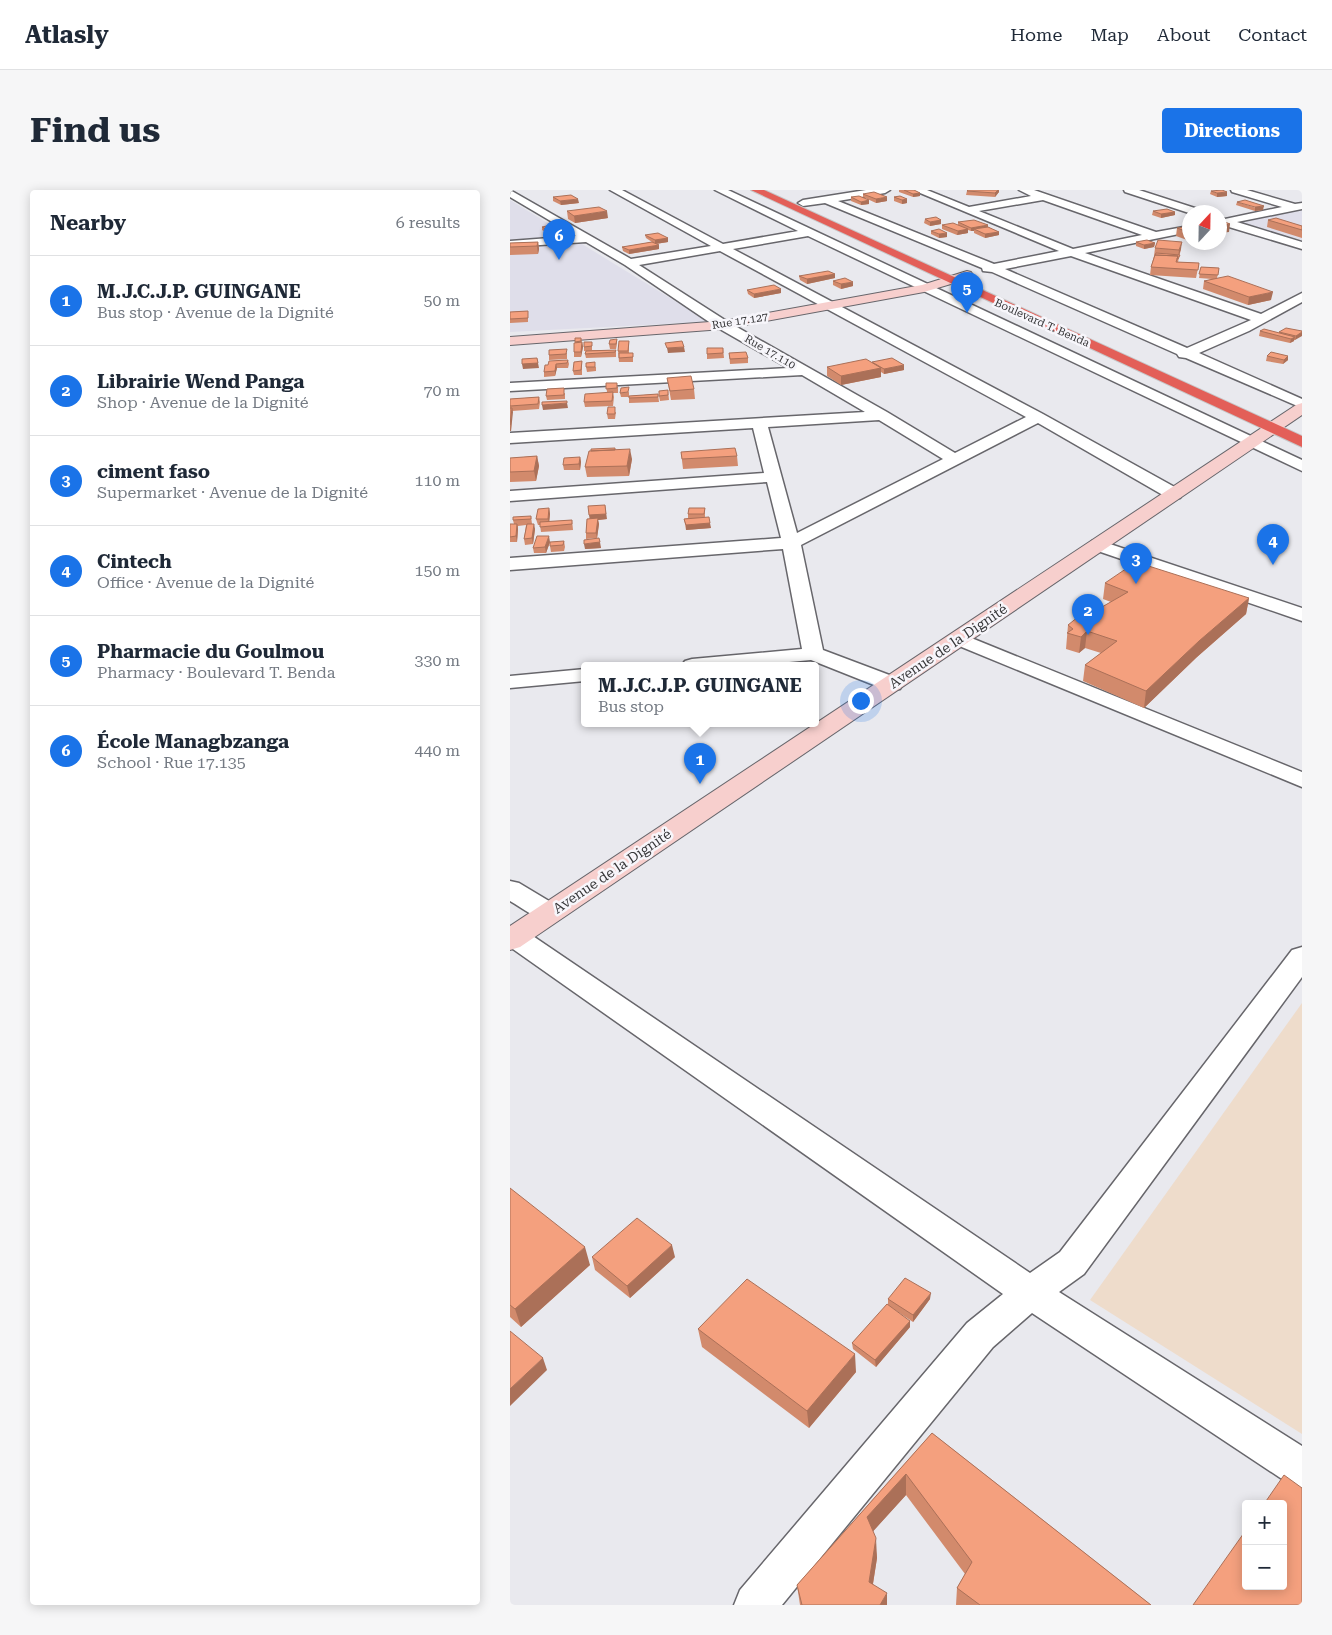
<!DOCTYPE html>
<html lang="en">
<head>
<meta charset="utf-8">
<style>
  :root { --surface:#fff; --page:#f6f6f7; --text:#1f2937; --muted:#747a83; --line:#e0e1e3; --accent:#1a73e8 }
  body { margin:0; font-family:"Roboto Serif",serif; background:var(--page); color:var(--text) }
  .controls { position:absolute; right:15px; bottom:15px; display:grid; overflow:hidden; border-radius:5px; box-shadow:0 2px 12px #0003 }
  .controls button { width:45px; height:45px; display:grid; place-items:center; padding:0; border:0; border-bottom:1px solid var(--line); background:var(--surface); color:var(--text); font:25px sans-serif }
  .compass { position:absolute; left:672px; top:15px; width:45px; height:45px; border-radius:50%; background:var(--surface); box-shadow:0 2px 12px #0003; rotate:22deg }
  .you { position:absolute; left:350px; top:510px; width:18px; height:18px; margin:-12px; border:4px solid #fff; border-radius:50%; background:#1a73e8; box-shadow:0 0 0 8px #1a73e833 }
  .badge { display:grid; place-items:center; width:32px; height:32px; border-radius:50%; background:var(--accent); color:#fff; font-size:16px; font-weight:700 }
  .pin { position:absolute; translate:-50% -41px; filter:drop-shadow(0 1px 2px #0008) }
  .pin::after { content:''; position:absolute; top:26px; width:18px; height:15px; background:inherit; clip-path:polygon(0 0,100% 0,50% 100%) }
  .popup { position:absolute; left:71px; top:472px; width:238px; height:65px; box-sizing:border-box; display:grid; place-content:center; border-radius:5px; background:var(--surface); filter:drop-shadow(0 1px 4px #0005); font-size:16px; white-space:nowrap; color:var(--muted) }
  .popup b { font-size:19px; color:var(--text) }
  .popup::after { content:''; position:absolute; left:50%; top:100%; margin-left:-10px; border:10px solid transparent; border-top-color:var(--surface) }
  .list { margin:0; padding:0; list-style:none }
  h2 { display:flex; justify-content:space-between; align-items:center; height:65px; margin:0; padding:0 20px; font-size:21px }
  h2 small { font-size:16px; font-weight:400; color:var(--muted) }
  .list li { display:grid; grid-template-columns:32px 1fr auto; gap:15px; align-items:center; box-sizing:border-box; height:90px; padding:0 20px; border-top:1px solid var(--line) }
  .list b { display:block; font-size:19px; white-space:nowrap }
  .list p { margin:0; font-size:16px; white-space:nowrap; color:var(--muted) }
  .list em { font-size:16px; font-style:normal; color:var(--muted) }
  .map { position:relative; flex:none; width:792px; height:1415px; overflow:hidden; border-radius:5px }
  header { display:flex; align-items:center; gap:30px; box-sizing:border-box; height:70px; padding:0 25px; background:var(--surface); border-bottom:1px solid var(--line) }
  header strong { font-size:24px }
  nav { display:flex; gap:28px; margin-inline-start:auto; font-size:18px }
  .intro { display:flex; align-items:center; justify-content:space-between; box-sizing:border-box; height:120px; padding:0 30px }
  h1 { margin:0; font-size:35px }
  .button { padding:12px 22px; border-radius:5px; background:var(--accent); color:#fff; font-size:18px; font-weight:700 }
  main { display:flex; gap:30px; padding:0 30px }
  aside { flex:1; background:var(--surface); border-radius:5px; box-shadow:0 2px 12px #0003 }
  .map>svg:first-child { display:block }
</style>
</head>
<body>
<header>
<strong>Atlasly</strong>
<nav><a>Home</a><a>Map</a><a>About</a><a>Contact</a></nav>
</header>
<div class="intro"><h1>Find us</h1><a class="button">Directions</a></div>
<main>
<aside>
<h2>Nearby<small>6 results</small></h2>
<ul class="list">
<li><span class="badge">1</span><div><b>M.J.C.J.P. GUINGANE</b><p>Bus stop · Avenue de la Dignité</p></div><em>50 m</em></li>
<li><span class="badge">2</span><div><b>Librairie Wend Panga</b><p>Shop · Avenue de la Dignité</p></div><em>70 m</em></li>
<li><span class="badge">3</span><div><b>ciment faso</b><p>Supermarket · Avenue de la Dignité</p></div><em>110 m</em></li>
<li><span class="badge">4</span><div><b>Cintech</b><p>Office · Avenue de la Dignité</p></div><em>150 m</em></li>
<li><span class="badge">5</span><div><b>Pharmacie du Goulmou</b><p>Pharmacy · Boulevard T. Benda</p></div><em>330 m</em></li>
<li><span class="badge">6</span><div><b>École Managbzanga</b><p>School · Rue 17.135</p></div><em>440 m</em></li>
</ul>
</aside>
<div class="map">
<svg width="792" height="1415" viewBox="0 0 792 1415">
  <rect width="100%" height="100%" fill="#e9e9ee"/>
  <path fill="#eedccb" d="M792 813V1244L580 1110Z"/>
  <path fill="#dfdeea" d="M0 10 196 130 193 132 0 142Z
    M792 18V50L731 33Z"/>
  <g fill="none" stroke-linecap="round" stroke-linejoin="round">
    <defs>
      <path id="street" d="M0 0 121 69 201 56 100 0H112L213 54 288 41 205 0H218L792 270V281L298 46 223 59 533 224 670 300 672 304 670 308H658L528 233 291 355 313 460 390 489 393 494 390 499 382 500 374 499 301 470 248 475H172L175 471 182 469 292 459 273 359 0 380V368L271 348 257 292 0 311V301L254 283 243 238 0 253V243L355 222 292 185 0 201V193L278 178 208 138 115 75 76 52 0 57V51L66 46 0 7ZM210 61 516 227 445 263 377 222 218 132 129 75ZM369 230 433 269 287 343 258 237Z
        M356 0H380L375 3 328 11 484 74 549 61 403 0H417L459 17 521 6 509 0H524L646 42 679 36V42L575 63 751 124 792 103V112L739 141 689 163 792 209V218L676 168 669 167 667 164 482 82 473 81 472 78 315 13 293 16 288 13 293 10ZM533 10 632 45 563 59 469 21ZM561 66 741 130 677 158 495 79Z
        M614 0H629L691 20 692 22 679 23 615 2Z
        M721 0H737L785 14 792 13V19L727 32 792 52V59L709 34V27L715 29 772 17 722 2Z
        M588 350 792 418V431L582 359 579 355 582 351Z
        M449 443 792 582V597L442 453 439 449 442 445Z
        M75 479V491L0 498V486Z
        M0 691 9 693 49 717 53 723 49 729C31 734 16 720 0 711Z
        M4 738 14 740 520 1083 550 1062 782 760 792 757V787L574 1084 549 1102 792 1256V1298L778 1293 522 1123 483 1157 272 1415H224L230 1400 457 1133 493 1104 0 757V739Z"/>
      <path id="secondary" d="M457 81 461 82 463 85 461 88 414 102 213 139 0 155V147L213 131 412 95Z
        M792 213V225L10 757 0 760V736L786 215Z"/>
      <path id="highway" d="M241 0H254L792 246V257Z"/>
    </defs>
    <use href="#street" stroke="#67666b" stroke-width="3"/>
    <use href="#secondary" stroke="#67666b" stroke-width="2"/>
    <use href="#highway" stroke="#c7c7c8" stroke-width="2"/>
    <use href="#street" fill="#fff" fill-rule="evenodd"/>
    <use href="#secondary" fill="#f7cfcd" fill-rule="evenodd"/>
    <use href="#highway" fill="#e35f58" fill-rule="evenodd"/>
  </g>
  <path fill="#d28a6c" d="M389 0H404L410 6 403 7 389 2Z
    M457 1 489 2 485 7 456 5Z
    M701 1 717 6 707 7 700 4Z
    M353 4 377 11 366 13 353 7Z
    M390 6 397 13 392 14 384 11V7Z
    M43 7 69 13 51 15 43 11Z
    M341 7 359 10V14L351 15 341 11Z
    M727 12 753 20 745 21 726 15Z
    M57 21 98 28 65 33 58 29Z
    M643 21 665 22V25L651 28 642 25Z
    M415 29 431 30V34L420 36 414 33Z
    M758 30 792 36V48L757 37Z
    M448 32 478 37 489 42V45L475 48 464 43V41H461L458 40V43L447 45 432 39V35H448Z
    M680 36 677 50 666 46 667 38Z
    M32 37 47 39 48 42 39 44 32 40Z
    M421 41 437 47 429 48 421 44Z
    M135 45 158 48V52L146 54 149 59 119 64 113 61 112 57 142 52 136 48Z
    M28 52 29 59 28 64 0 65V53Z
    M626 52 645 53 644 57 634 59 626 56Z
    M645 58 671 59 668 72 689 73 686 88 640 85 641 77 644 66Z
    M691 77 709 78 707 88 761 110 738 115 693 99 694 91 702 89 689 88Z
    M325 84V88L297 94 290 90 289 86Z
    M323 91 343 96 331 99 323 95Z
    M237 100 271 103 244 108 238 104Z
    M18 121V132L0 133V122Z
    M750 141 769 143V142L792 141 785 150H784V151L780 153 749 146Z
    M65 148H71L73 157 71 167H64V162L65 153Z
    M107 149V154L106 159H100L99 154Z
    M119 151V163H123V172H109L108 161Z
    M82 152V160H106V167L76 168 75 164 76 161H74V157Z
    M197 158H213L214 168 197 169Z
    M57 163V169L39 170V165Z
    M219 163 238 168V173L220 174Z
    M757 166 778 170 773 174 756 171Z
    M58 170 59 174 58 178H47L45 186 34 187V182L38 175Z
    M72 171V185H64L63 181Z
    M362 173 394 180 374 184 371 182V187L331 195 317 186V177Z
    M76 177H86V181L77 182Z
    M157 188 184 199 185 209 161 210Z
    M96 193 108 197V203H103L104 207 103 216 75 217 74 212 97 202Z
    M158 200 159 210 150 211 149 206Z
    M119 202V206L148 204 149 212 119 213V207H111L110 203Z
    M55 203V209L37 210 36 206Z
    M29 207 30 212 29 219 2 221 1 241H0V209Z
    M106 222 105 229H98L97 224Z
    M105 260 122 269 119 286 77 287 75 277Z
    M171 262 227 266 228 276 173 279Z
    M27 266 29 276 26 291 0 292V268Z
    M70 267 71 272 70 280H54L53 275Z
    M39 318 40 324 39 332 62 330 63 340 31 342 30 335H28L26 329Z
    M195 318V327L201 338 176 340 174 329 178 328V324Z
    M21 326 22 334 25 339 23 354 15 355 14 349 16 335 8 336V339L7 352H0V334H4L3 330Z
    M77 329H97L88 330 89 334 87 348 91 358 75 359 87 348 76 349V343Z
    M54 351 55 357 54 361 41 362 40 356Z
    M40 352 36 363H24L23 358Z
    M595 393 739 408 736 424 687 467 634 518 573 491 575 475 591 463 575 458 569 463 556 459 558 435 601 412 593 409Z
    M0 998 80 1075 11 1137 0 1127Z
    M82 1067H165L120 1108 85 1080Z
    M378 1109H420L403 1132 379 1116 400 1137 366 1177 343 1159 342 1153 378 1115Z
    M188 1139 346 1182 299 1238 192 1157Z
    M422 1243 641 1415H446L447 1398 455 1384 396 1305 363 1341 367 1368 363 1394 377 1415H290L287 1395Z"/>
  <path fill="#ab7058" d="M488 0H489V2L485 7V3Z
    M717 2V6L707 7V3Z
    M410 3V6L403 7V4Z
    M377 7V11L366 13V9Z
    M68 9 69 13 51 15 50 11Z
    M397 9V13L392 14V10Z
    M359 10V14L351 15V12Z
    M754 16 753 20 745 21V17Z
    M97 21 98 28 65 33 64 26Z
    M665 22V25L651 28V24Z
    M431 30V34L420 36V32Z
    M720 34 719 42 711 43 710 48V36Z
    M478 35V38L464 39V41H461V38Z
    M47 39 48 42 39 44 38 40Z
    M458 39V43L447 45 448 41Z
    M489 42V45L475 48V44Z
    M678 42H680V49L677 50Z
    M437 43V47L429 48V44Z
    M158 48V52L145 54V50Z
    M28 52 29 59 28 64 27 56Z
    M672 52 671 59 668 68 669 60Z
    M645 53 644 57 634 59V55Z
    M149 55V59L119 64V60Z
    M325 84V88L297 94V89Z
    M343 92V96L331 99V94Z
    M271 99V103L244 108V104Z
    M763 102 761 110 738 115 739 107Z
    M792 142V146L785 150 786 146Z
    M785 147 784 151 780 153 781 149Z
    M72 152 73 157 71 167V162Z
    M174 157 175 162 158 163 157 158Z
    M778 166V170L773 174 774 170Z
    M27 168 29 178 13 179 12 174Z
    M46 174 47 178 45 186V181Z
    M394 175V180L374 184V179Z
    M371 178V187L331 195V186Z
    M57 213 58 218 33 220 32 215Z
    M2 218 3 222 1 241H0Z
    M120 259 122 269 119 286 117 276Z
    M27 266 29 276 26 291 24 281Z
    M70 267 71 272 70 280 69 274Z
    M95 315 97 329 88 330 89 334 87 348 86 343 80 331 79 325Z
    M39 318 40 324 39 334 38 329Z
    M200 333 201 338 176 340V335Z
    M7 334 8 339 7 352 6 346Z
    M24 334 25 339 23 354 22 348Z
    M39 346 40 352 36 363 35 357Z
    M90 352 91 358 75 359 74 354Z
    M739 408 736 424 687 467 634 518 636 501 689 451Z
    M577 441 575 458 569 463 571 447Z
    M162 1055 165 1067 120 1108 117 1096Z
    M75 1057 80 1075 11 1137 5 1119Z
    M421 1103 420 1109 403 1132V1125Z
    M400 1131V1137L366 1177 365 1170Z
    M345 1164 346 1182 299 1238 297 1221Z
    M33 1168 37 1180 0 1216V1199Z
    M396 1284V1305L358 1347 357 1327Z
    M366 1348 367 1368 360 1412 359 1392Z
    M377 1403V1415H370Z"/>
  <path fill="#f4a07e" stroke="#ab7058" d="M394 0H404L410 3 403 4Z
    M458 0H488L485 3 457 1Z
    M712 0 717 2 707 3 701 1Z
    M364 2 377 7 366 9 353 4Z
    M61 5 68 9 50 11 43 7Z
    M349 6 359 10 351 12 341 7Z
    M390 6 397 9 392 10 384 7Z
    M735 10 754 16 745 17 727 12Z
    M89 17 97 21 64 26 57 21Z
    M657 19 665 22 651 24 643 21Z
    M426 27 431 30 420 32 415 29Z
    M766 28 792 36V40L758 30Z
    M464 30 478 35 461 38 448 32Z
    M710 30 720 34 710 36Z
    M443 33 458 39 448 41 432 35Z
    M41 35 47 39 38 40 32 37Z
    M680 36V42H678L667 38Z
    M478 37 489 42 475 44 464 39Z
    M429 39 437 43 429 44 421 41Z
    M148 43 158 48 145 50 135 45Z
    M637 50 645 53 634 55 626 52Z
    M648 50 672 52 669 60 645 58Z
    M28 52 27 56 0 57V53Z
    M142 52 149 55 119 60 112 57Z
    M646 63 670 65 668 69H667L668 66 645 65Z
    M645 65 668 66 666 72 689 73 688 80 641 77Z
    M691 77 709 78 708 85 689 84Z
    M318 81 325 84 297 89 289 86Z
    M718 86 763 102 739 107 694 91Z
    M335 88 343 92 331 94 323 91Z
    M264 95 271 99 244 104 237 100Z
    M18 121V128L0 129V122Z
    M776 138 792 141V142L786 146 769 142Z
    M754 139 785 147 781 149 750 141Z
    M65 148H71V151L65 152Z
    M107 149 106 154H99L100 150Z
    M109 151H119L118 161H108Z
    M172 151 174 157 157 158 155 153Z
    M72 152 71 162H64V153Z
    M74 152H82V156L74 157Z
    M197 158H213V163L197 164Z
    M57 159 56 164 39 165V160Z
    M106 160 105 162 75 164 76 161Z
    M236 162 238 168 220 169 219 163Z
    M761 162 778 166 774 170 757 166Z
    M109 163H123V167L109 168Z
    M27 168 28 173 12 174V169Z
    M382 168 394 175 374 179 362 172Z
    M356 169 371 178 331 186 317 177Z
    M58 170 57 173 46 174 45 181 34 182 35 175H38L39 171Z
    M72 171 71 180 63 181 64 172Z
    M85 172V177H76V173Z
    M181 186 184 199 160 201 157 188Z
    M96 193H107V198L96 199Z
    M119 197 118 202 110 203 111 198Z
    M54 198V205L36 206 37 199Z
    M158 200V205L149 206V201Z
    M103 202 102 211 74 212 75 204Z
    M148 204V207L119 208V206Z
    M29 207 28 214 0 216V209Z
    M57 211V213L32 215V212Z
    M98 217H105V224H97Z
    M0 218H2L0 235Z
    M105 258V260L81 261V259Z
    M225 258 227 266 172 269 171 262Z
    M120 259 117 276 75 277 79 261Z
    M27 266 24 281 0 282V268Z
    M70 267 69 274 53 275 54 268Z
    M95 315 96 324 79 325 78 316Z
    M39 318 38 329H26L28 319Z
    M179 318H195L194 324H178Z
    M21 326V329L3 330V327Z
    M199 327 200 333 176 335 174 329Z
    M88 328 86 343H76L77 329Z
    M62 330V334L30 337V332Z
    M0 334H7L6 346 0 347Z
    M17 334H24L22 348 14 349Z
    M27 346H39L35 357 23 358Z
    M89 348 90 352 74 354V350Z
    M54 351 53 355 40 356V352Z
    M626 372 739 408 689 451 636 501 575 475 607 451 577 441 571 447 557 443 563 439 558 435 584 414 592 417 618 402 595 393Z
    M0 998 75 1057 5 1119 0 1115Z
    M127 1028 162 1055 117 1096 82 1067Z
    M395 1088 421 1103 403 1125 378 1109Z
    M237 1089 345 1164 297 1221 188 1139Z
    M377 1114 400 1131 365 1170 342 1153Z
    M0 1141 33 1168 0 1199Z
    M422 1243 641 1415H470L447 1398 462 1372 396 1284 357 1327 366 1348 359 1392 377 1403 370 1415H292L287 1395Z
    M774 1285 792 1298V1415H683L736 1340V1396H773V1314H754Z"/>
  <g text-anchor="middle" dominant-baseline="central" stroke-width="5" stroke-linejoin="round" paint-order="stroke">
    <g font-size="11" fill="#373739" stroke="#f7f6fb">
      <text transform="translate(230 131) rotate(-9)">Rue 17.127</text>
      <text transform="translate(532 133) rotate(24)">Boulevard T. Benda</text>
      <text transform="translate(260 162) rotate(30)">Rue 17.110</text>
    </g>
    <g font-size="14" fill="#373739" stroke="#f7f6fb">
      <text transform="translate(438 456) rotate(-34)">Avenue de la Dignité</text>
      <text transform="translate(102 681) rotate(-34)">Avenue de la Dignité</text>
    </g>
  </g>
</svg>
<div class="controls">
<button>+</button>
<button>−</button>
</div>
<svg class="compass" viewBox="-18 -18 36 36"><path d="M0-13l5 13h-10z" fill="#e53935"/><path d="M0 13l5-13h-10z" fill="#747a83"/></svg>
<div class="you"></div>
<div class="pin badge" style="left:190px;top:594px">1</div>
<div class="popup"><b>M.J.C.J.P. GUINGANE</b>Bus stop</div>
<div class="pin badge" style="left:578px;top:445px">2</div>
<div class="pin badge" style="left:626px;top:394px">3</div>
<div class="pin badge" style="left:763px;top:375px">4</div>
<div class="pin badge" style="left:457px;top:123px">5</div>
<div class="pin badge" style="left:49px;top:70px">6</div>
</div>
</main>
</body>
</html>
